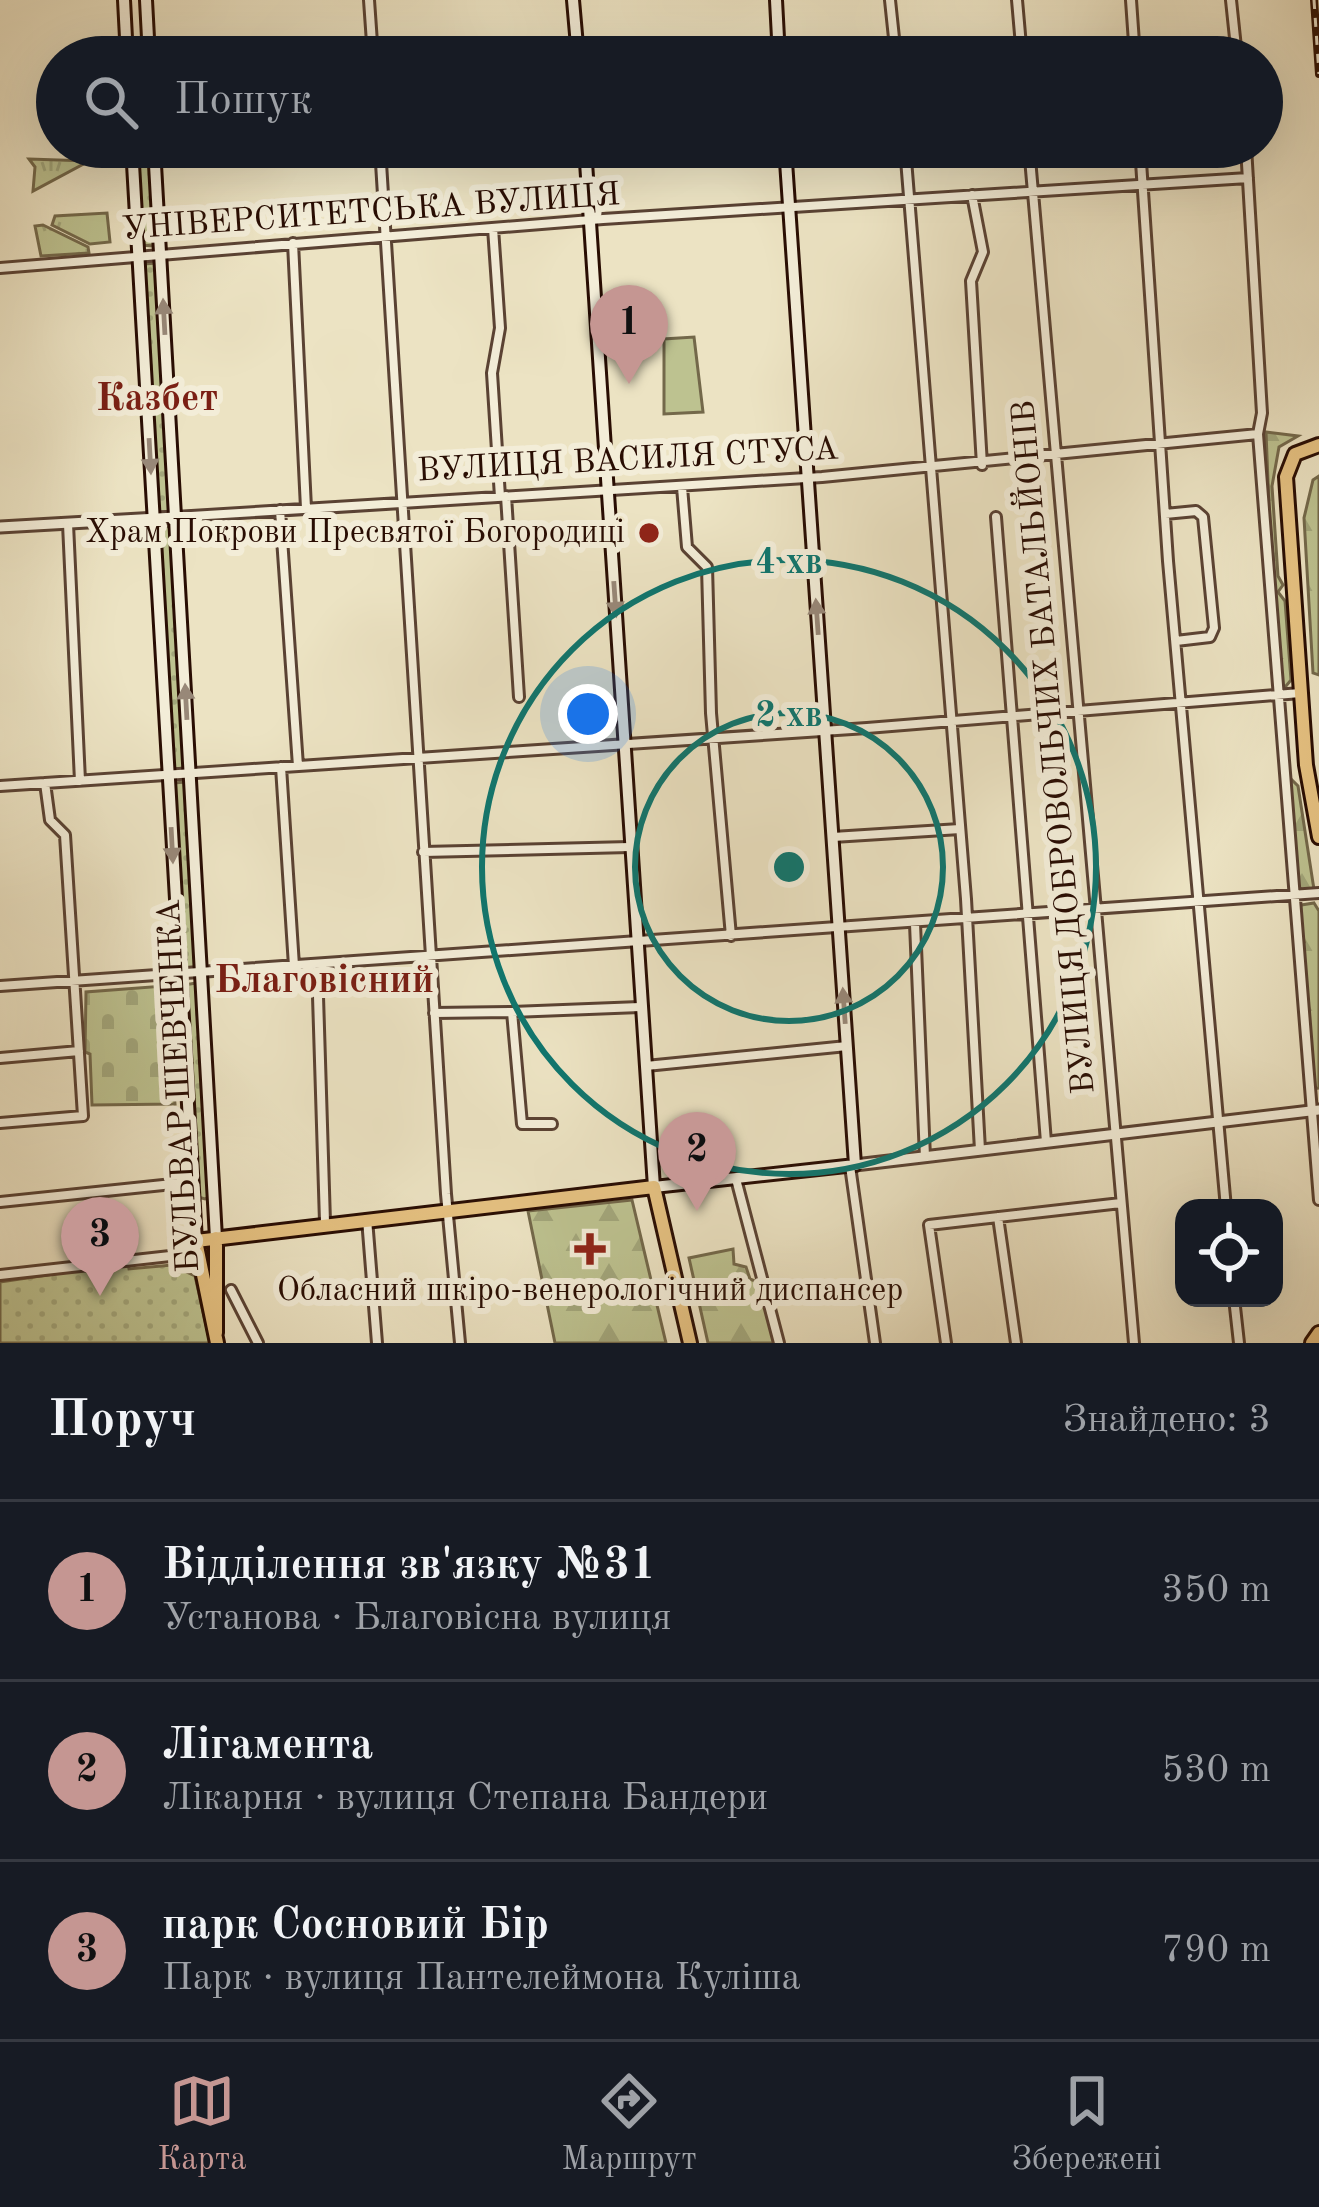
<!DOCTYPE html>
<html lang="uk">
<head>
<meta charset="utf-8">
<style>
  :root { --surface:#171b24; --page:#20242c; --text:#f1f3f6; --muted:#9ea1a6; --line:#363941; --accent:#c59692 }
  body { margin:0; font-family:"Old Standard TT",serif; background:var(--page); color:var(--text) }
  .controls { position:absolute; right:36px; bottom:36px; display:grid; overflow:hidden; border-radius:24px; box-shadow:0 12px 48px #0002 }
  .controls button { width:108px; height:108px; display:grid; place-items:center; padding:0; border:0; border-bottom:3px solid var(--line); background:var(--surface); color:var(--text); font:60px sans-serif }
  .you { position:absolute; left:588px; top:714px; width:42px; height:42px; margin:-30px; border:9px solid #fff; border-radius:50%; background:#1a73e8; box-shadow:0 0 0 18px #1a73e833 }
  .badge { display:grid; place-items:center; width:78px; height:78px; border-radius:50%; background:var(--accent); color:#111; font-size:39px; font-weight:700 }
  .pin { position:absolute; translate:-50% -99px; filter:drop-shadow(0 3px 6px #0008) }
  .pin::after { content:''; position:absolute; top:63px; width:42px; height:36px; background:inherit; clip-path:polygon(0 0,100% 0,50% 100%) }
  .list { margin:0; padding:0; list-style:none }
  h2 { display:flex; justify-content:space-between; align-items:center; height:156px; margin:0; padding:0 48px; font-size:51px }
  h2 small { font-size:39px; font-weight:400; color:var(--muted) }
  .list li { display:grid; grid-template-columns:78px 1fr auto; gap:36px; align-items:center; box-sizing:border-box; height:180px; padding:0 48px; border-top:3px solid var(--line) }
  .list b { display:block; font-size:45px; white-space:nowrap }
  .list p { margin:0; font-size:39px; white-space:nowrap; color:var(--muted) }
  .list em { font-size:39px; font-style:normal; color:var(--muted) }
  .icon { flex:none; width:66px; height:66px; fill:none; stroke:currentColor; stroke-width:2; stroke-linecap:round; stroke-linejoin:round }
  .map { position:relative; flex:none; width:1319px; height:1343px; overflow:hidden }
  .search { position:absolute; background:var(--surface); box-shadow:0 12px 48px #0002; left:36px; right:36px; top:36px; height:132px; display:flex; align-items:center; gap:30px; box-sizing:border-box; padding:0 42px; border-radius:66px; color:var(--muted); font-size:45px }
  .sheet { height:696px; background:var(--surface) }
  nav { display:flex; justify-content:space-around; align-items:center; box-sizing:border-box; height:168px; border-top:3px solid var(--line); background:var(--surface); font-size:33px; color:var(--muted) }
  nav a { display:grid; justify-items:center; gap:6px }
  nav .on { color:var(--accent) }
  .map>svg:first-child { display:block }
</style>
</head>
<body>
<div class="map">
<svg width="1319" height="1343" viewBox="0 0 1319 1343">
  <defs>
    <pattern id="grass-tufts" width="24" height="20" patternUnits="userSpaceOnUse" patternTransform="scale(3)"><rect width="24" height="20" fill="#bdc290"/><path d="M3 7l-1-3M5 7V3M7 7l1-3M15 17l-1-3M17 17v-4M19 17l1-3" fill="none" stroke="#a2a67b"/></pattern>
    <pattern id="forest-firs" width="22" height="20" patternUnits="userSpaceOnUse" patternTransform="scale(3)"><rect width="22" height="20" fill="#bdc290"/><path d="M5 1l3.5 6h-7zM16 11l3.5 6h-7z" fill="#a2a67b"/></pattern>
    <pattern id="cemetery-stones" width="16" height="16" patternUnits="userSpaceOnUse" patternTransform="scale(3)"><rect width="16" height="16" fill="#bdc290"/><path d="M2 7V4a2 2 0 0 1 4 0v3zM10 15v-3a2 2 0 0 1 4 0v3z" fill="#a2a67b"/></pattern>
    <pattern id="park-dots" width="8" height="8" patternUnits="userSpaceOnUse" patternTransform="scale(3)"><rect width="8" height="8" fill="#bdc290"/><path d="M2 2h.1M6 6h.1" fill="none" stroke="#a2a67b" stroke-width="1.8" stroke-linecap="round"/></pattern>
  </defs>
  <rect width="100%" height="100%" fill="#ece3c3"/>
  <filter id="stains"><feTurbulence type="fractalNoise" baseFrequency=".00167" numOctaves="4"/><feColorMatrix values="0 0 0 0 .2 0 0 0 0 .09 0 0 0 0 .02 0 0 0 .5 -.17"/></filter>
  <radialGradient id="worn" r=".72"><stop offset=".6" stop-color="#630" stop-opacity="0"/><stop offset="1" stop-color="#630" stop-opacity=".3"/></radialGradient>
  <path fill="url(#grass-tufts)" stroke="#73684a" stroke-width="3" d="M29 159 89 161 33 191 35 167Z
    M107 213 110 242 90 244 52 225 55 216Z
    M43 225 88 247 89 253 41 256 35 226Z"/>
  <path fill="url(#forest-firs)" stroke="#73684a" stroke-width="3" d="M1266 432 1298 436 1279 447 1272 486 1278 576 1283 585 1278 592 1285 601 1291 680 1281 692 1276 664 1281 659 1275 656Z
    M1319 476V675L1313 673 1304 518 1313 480Z
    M1289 777 1298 786 1313 883 1314 889 1297 892Z
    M1314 903 1319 911V1088L1312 1089 1298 944 1304 942 1295 906Z
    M632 1200 666 1343H555L528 1211Z
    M733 1249 734 1264 746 1267 750 1279 760 1283 777 1343H708L689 1258Z"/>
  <path fill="url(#cemetery-stones)" stroke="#73684a" stroke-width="3" d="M164 986 175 1104 92 1105 90 1054 85 1052 86 992Z"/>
  <path fill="url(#park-dots)" stroke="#73684a" stroke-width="3" d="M136 147H151L154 246 142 245Z
    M157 263 171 512H157L143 264Z
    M172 526 185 768 173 769 158 528Z
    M185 782 195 969 185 970 174 783Z
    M196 983 210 1196 205 1199 198 1197 184 985Z
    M128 1263 129 1269 172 1265 195 1276 210 1343H0V1282Z"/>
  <path fill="#bdc290" stroke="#73684a" stroke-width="3" d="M694 337 703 412 664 414V339Z"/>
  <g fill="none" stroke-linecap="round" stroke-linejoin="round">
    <defs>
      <path id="minor" d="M369 0 373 57
        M890 0 896 57
        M1017 0 1022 57
        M1131 0 1135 57
        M1231 0 1237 57
        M547 57 578 55
        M380 147 446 1194 460 1343
        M905 147 966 899 980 1150
        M1029 147 1134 1343
        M1140 147 1168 561 1226 1208
        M1246 147 1262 413 1258 434 1319 1200
        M972 195 983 252 971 281 982 465
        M493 228 500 328 492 373 500 497
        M293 243 306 508
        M0 268 603 219 1248 178
        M682 487 687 547 707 567 711 713 731 936
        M506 496 519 697
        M280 510 298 766
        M1165 514 1196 511 1203 517 1214 628 1210 637 1176 641
        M175 517 822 477 1258 434
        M996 517 1046 1142
        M68 524 80 781
        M281 767 294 966
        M0 786 867 728 1300 693
        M833 837 960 829
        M423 852 630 847
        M915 924 925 1157
        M317 964 325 1222
        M0 986 1319 893
        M434 1013 512 1012
        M0 1058 79 1051
        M646 1066 847 1046
        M0 1123 83 1116 65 835 50 820 45 783
        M552 1124H522L512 1012 640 1007
        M850 1166 875 1343
        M736 1179 779 1343
        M0 1202 192 1182
        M998 1217 1016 1343
        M367 1219 377 1343
        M0 1275 197 1253
        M231 1290 258 1343
        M1234 1298 1239 1343
        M946 1343 929 1225 1121 1203"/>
      <path id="tertiary" d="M0 527 175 517
        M855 1165 1319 1110"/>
      <path id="secondary" d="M124 0 127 57
        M146 0 149 57
        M573 0 578 57
        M776 0 779 57
        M132 147 196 1241
        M154 147 216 1238
        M585 147 654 1187 855 1165 785 147"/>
      <path id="primary" d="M1319 445 1295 454 1286 477 1306 765 1319 837
        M216 1238V1333
        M217 1343 196 1241 654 1187 690 1343
        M1312 1343 1319 1333"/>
    </defs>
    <use href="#minor" stroke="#5a4233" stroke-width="14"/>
    <use href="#tertiary" stroke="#5a4233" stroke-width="15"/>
    <use href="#secondary" stroke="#290d03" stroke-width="16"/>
    <use href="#primary" stroke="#290d03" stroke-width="18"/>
    <use href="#minor" stroke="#f3edd8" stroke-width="8"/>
    <use href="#tertiary" stroke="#f3edd8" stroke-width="9"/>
    <use href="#secondary" stroke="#f3edd8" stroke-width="10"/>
    <use href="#primary" stroke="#e6c282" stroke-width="12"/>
    <defs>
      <path id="rail" d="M1314 0 1319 74"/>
    </defs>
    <use href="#rail" stroke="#290d03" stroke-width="8"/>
    <use href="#rail" stroke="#f3edd8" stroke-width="3" stroke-dasharray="9" stroke-linecap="butt"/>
  </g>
  <defs><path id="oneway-solid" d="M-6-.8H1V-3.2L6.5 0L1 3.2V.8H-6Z" transform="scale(3)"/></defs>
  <g fill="#988878">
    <use href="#oneway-solid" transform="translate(164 317) rotate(-93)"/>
    <use href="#oneway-solid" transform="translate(150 456) rotate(87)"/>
    <use href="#oneway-solid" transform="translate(615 599) rotate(86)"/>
    <use href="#oneway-solid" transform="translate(817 617) rotate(-94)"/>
    <use href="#oneway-solid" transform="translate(186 702) rotate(-93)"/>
    <use href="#oneway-solid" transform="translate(172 845) rotate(87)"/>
    <use href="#oneway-solid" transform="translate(844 1006) rotate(-94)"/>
  </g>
  <g fill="none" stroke="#0f766e" stroke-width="6">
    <circle cx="789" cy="867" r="154"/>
    <circle cx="789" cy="867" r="307"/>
  </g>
  <g fill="#8f2418" stroke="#f3edd8" stroke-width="4.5">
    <circle cx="649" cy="533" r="12"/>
    <path d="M584 1231h12v12h12v12h-12v12h-12v-12h-12v-12h12z"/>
  </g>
  <g text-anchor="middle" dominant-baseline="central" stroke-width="12" stroke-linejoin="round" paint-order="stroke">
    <g font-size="33" fill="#290d03" stroke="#f3edd8">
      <text transform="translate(371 213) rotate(-4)">УНІВЕРСИТЕТСЬКА ВУЛИЦЯ</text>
      <text transform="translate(628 461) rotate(-3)">ВУЛИЦЯ ВАСИЛЯ СТУСА</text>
      <text transform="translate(1055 747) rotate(-95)">ВУЛИЦЯ ДОБРОВОЛЬЧИХ БАТАЛЬЙОНІВ</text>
      <text transform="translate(180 1086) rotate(-93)">БУЛЬВАР ШЕВЧЕНКА</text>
    </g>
    <g font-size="33" fill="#290d03" stroke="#f3edd8" text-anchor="end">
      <text x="625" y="533">Храм Покрови Пресвятої Богородиці</text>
      <text x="590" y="1291" text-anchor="middle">Обласний шкіро-венерологічний диспансер</text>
    </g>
    <g font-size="39" font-weight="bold" fill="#7a1f14" stroke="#f3edd8">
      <text x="157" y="399">Казбет</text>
      <text x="324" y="981">Благовісний</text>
    </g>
  </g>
  <circle cx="789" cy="867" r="18" fill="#0f766e" stroke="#f3edd8" stroke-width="6"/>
  <g font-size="36" text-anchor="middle" font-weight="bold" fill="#0f766e" stroke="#f3edd8" stroke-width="12" stroke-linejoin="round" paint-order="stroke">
    <text x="789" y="573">4 хв</text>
    <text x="789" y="726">2 хв</text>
  </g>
  <rect width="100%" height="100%" filter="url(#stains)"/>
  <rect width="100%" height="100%" fill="url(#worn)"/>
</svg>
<div class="controls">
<button><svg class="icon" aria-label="locate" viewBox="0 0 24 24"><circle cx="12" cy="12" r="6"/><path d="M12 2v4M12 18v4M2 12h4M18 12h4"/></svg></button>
</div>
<div class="you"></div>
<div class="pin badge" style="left:629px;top:384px">1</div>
<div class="pin badge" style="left:697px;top:1211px">2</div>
<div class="pin badge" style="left:100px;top:1296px">3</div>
<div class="search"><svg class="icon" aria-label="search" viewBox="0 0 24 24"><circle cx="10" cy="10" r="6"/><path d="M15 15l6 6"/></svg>Пошук</div>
</div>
<section class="sheet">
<h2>Поруч<small>Знайдено: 3</small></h2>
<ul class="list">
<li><span class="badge">1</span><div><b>Відділення зв'язку №31</b><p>Установа · Благовісна вулиця</p></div><em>350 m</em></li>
<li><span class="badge">2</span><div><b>Лігамента</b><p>Лікарня · вулиця Степана Бандери</p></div><em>530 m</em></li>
<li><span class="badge">3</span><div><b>парк Сосновий Бір</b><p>Парк · вулиця Пантелеймона Куліша</p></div><em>790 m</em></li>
</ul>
</section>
<nav>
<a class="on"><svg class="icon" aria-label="map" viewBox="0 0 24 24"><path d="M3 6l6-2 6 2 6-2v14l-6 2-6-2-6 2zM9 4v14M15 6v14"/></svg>Карта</a>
<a><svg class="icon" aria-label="directions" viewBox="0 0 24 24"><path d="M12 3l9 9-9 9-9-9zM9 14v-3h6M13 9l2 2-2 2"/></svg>Маршрут</a>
<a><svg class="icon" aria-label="saved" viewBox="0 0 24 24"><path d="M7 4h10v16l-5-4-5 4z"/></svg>Збережені</a>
</nav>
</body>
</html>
